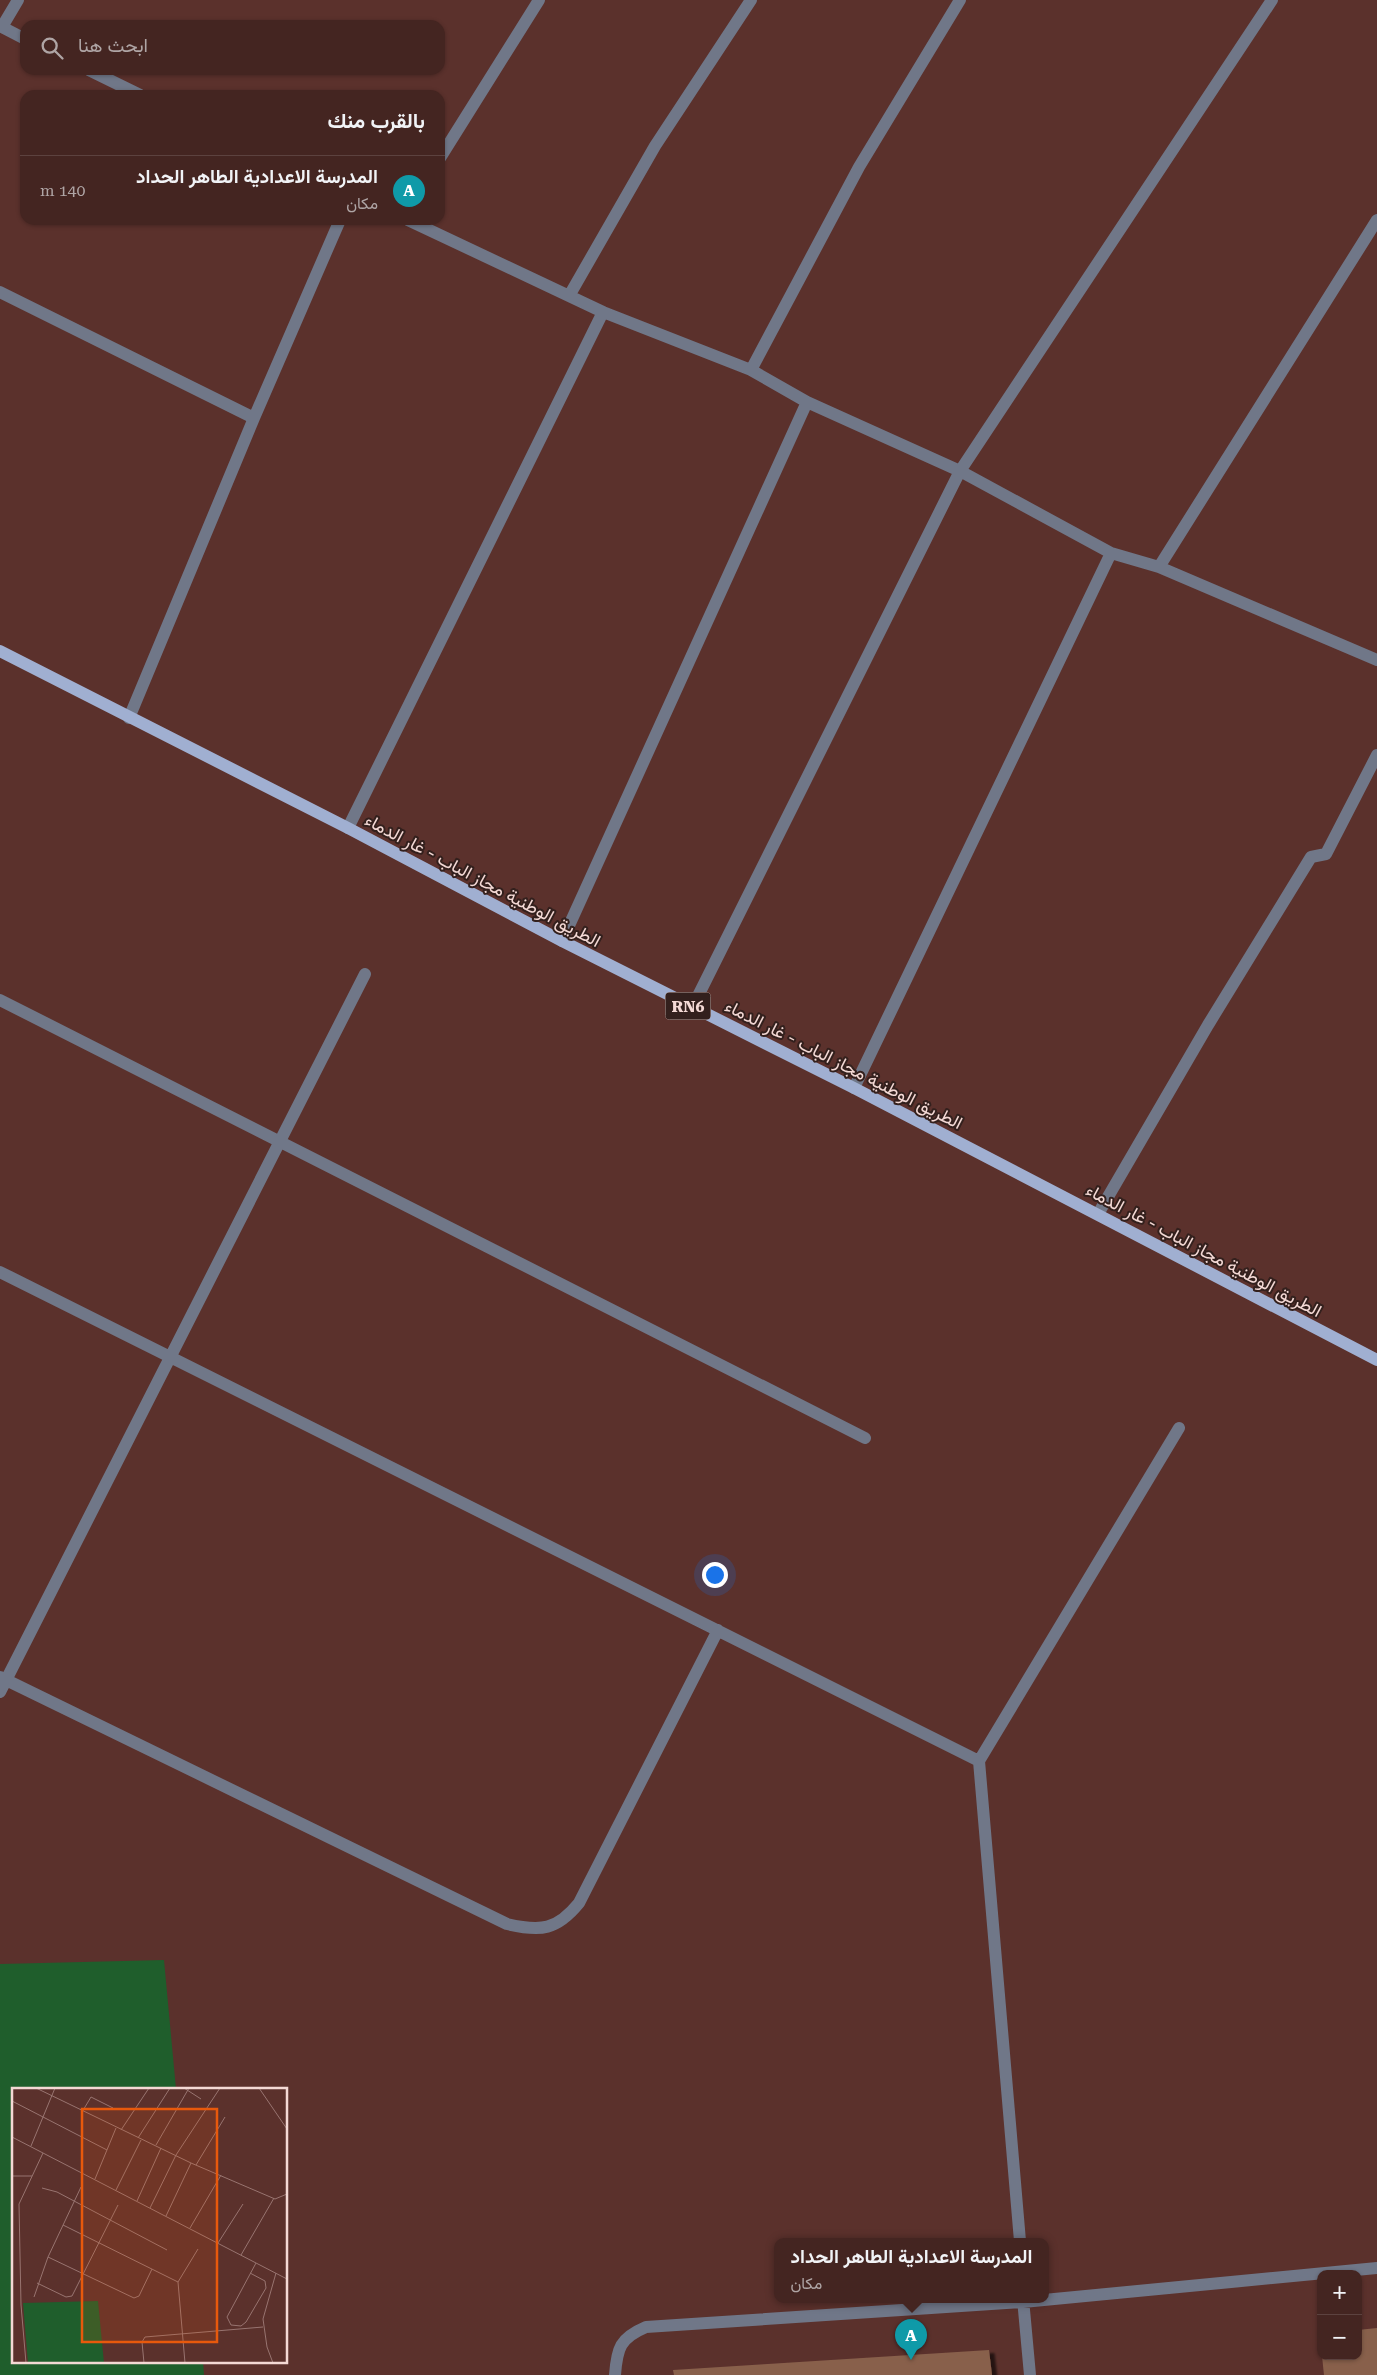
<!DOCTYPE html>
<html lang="ar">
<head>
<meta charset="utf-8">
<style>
  :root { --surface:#442521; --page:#4e312e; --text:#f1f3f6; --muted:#afa5a5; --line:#5c423f; --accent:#ea580c }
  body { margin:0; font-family:"Roboto Serif",Vazirmatn,serif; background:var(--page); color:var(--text); direction:rtl }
  .controls { position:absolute; right:15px; bottom:15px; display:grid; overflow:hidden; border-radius:10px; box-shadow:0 1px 4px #0004 }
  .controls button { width:45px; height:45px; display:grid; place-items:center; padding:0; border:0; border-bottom:1px solid var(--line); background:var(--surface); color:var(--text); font:25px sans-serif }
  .you { position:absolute; left:714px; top:1574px; width:18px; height:18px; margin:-12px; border:4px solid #fff; border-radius:50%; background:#1a73e8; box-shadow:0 0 0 8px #1a73e833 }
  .badge { display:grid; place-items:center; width:32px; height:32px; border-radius:50%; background:var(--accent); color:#fff; font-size:16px; font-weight:700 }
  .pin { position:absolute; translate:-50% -41px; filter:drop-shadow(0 1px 2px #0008) }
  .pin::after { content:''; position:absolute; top:26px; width:18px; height:15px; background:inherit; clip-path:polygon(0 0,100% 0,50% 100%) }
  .popup { position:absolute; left:774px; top:2238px; width:275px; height:65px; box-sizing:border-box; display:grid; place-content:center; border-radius:10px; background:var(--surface); filter:drop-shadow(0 1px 4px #0005); font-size:16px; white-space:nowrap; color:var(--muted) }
  .popup b { font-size:19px; color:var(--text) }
  .popup::after { content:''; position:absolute; left:50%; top:100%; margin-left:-10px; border:10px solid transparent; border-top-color:var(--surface) }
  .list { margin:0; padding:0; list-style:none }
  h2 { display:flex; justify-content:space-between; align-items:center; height:65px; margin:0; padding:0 20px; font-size:21px }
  h2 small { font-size:16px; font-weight:400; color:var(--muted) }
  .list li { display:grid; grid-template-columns:32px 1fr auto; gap:15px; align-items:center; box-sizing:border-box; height:70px; padding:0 20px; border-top:1px solid var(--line) }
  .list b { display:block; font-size:19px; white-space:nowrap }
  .list p { margin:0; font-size:16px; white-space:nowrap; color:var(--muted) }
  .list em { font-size:16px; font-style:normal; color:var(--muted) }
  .icon { flex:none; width:28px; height:28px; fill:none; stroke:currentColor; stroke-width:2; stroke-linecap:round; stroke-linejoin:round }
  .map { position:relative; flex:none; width:1377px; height:2375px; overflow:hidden; direction:ltr }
  .search { position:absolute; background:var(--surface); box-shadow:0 1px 4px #0004; left:20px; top:20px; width:425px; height:55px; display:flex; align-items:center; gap:12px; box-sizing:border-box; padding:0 18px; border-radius:15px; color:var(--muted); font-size:19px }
  .panel { position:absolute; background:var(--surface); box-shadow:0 1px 4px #0004; left:20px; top:90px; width:425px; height:135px; border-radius:15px; direction:rtl }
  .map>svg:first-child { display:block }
</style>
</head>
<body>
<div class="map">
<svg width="1377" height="2375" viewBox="0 0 1377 2375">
  <defs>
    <filter id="shadow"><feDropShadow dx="5.5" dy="3" stdDeviation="1" flood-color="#0009"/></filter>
  </defs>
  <rect width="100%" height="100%" fill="#5b312c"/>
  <path fill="#1f5e2c" d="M164 1960 176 2089H14V2361H203L204 2375H0V1964Z"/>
  <path fill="#88604c" filter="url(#shadow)" d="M1377 2328V2375H1324L1322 2356H1358V2330Z
    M989 2350 992 2375H674L673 2370Z"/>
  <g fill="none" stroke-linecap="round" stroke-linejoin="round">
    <path stroke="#707788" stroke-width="12" d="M0 26 25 39
      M2 27 18 0
      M89 70 140 95
      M440 158 539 0
      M408 220 603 312 751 370 807 402 960 471 1111 553 1159 567 1377 660
      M0 292 254 418
      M569 296 655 146 751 0
      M751 370 859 167 960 0
      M1159 567 1377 220
      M129 718 254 418 340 220
      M348 828 603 312
      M562 941 807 402
      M0 1000 865 1438
      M692 1008 960 471 1272 0
      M854 1088 1111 553
      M1098 1214 1208 1025 1311 857 1326 854 1377 755
      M0 1272 979 1761
      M0 1677 507 1924C541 1932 557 1930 579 1903L718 1630
      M0 1692 365 974
      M1020 2241 979 1761 1179 1428
      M1023 2299 1030 2375
      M615 2375C617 2348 620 2338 646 2327L1023 2302 1377 2268"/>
    <path stroke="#a0afd1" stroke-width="12" d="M0 651 348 828 562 941 854 1088 1377 1360"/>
  </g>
  <g text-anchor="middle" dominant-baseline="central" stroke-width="4" stroke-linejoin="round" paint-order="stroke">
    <rect fill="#33201d" stroke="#baa29e" stroke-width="1" x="665.5" y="992.5" width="45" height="27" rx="4"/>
    <g font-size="16" font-weight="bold" fill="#f4d9d5">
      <text x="688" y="1006">RN6</text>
    </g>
    <g font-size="18" fill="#f4d9d5" stroke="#33201d">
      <text transform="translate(483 880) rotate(28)">الطريق الوطنية مجاز الباب - غار الدماء</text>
      <text transform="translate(844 1064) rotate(27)">الطريق الوطنية مجاز الباب - غار الدماء</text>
      <text transform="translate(1204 1250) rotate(28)">الطريق الوطنية مجاز الباب - غار الدماء</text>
    </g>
  </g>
  <g transform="translate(12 2088)">
    <rect width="275" height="275" fill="#5b312c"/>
    <path d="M86 213 92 275H16L11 215Z" fill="#1f5e2c"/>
    <path fill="none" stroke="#987470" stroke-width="1" d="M24 0 179 75 263 111 275 106M172 0 189 11M247 0 275 41M0 13 95 62M70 24 79 9 101 20M109 42 137 0M0 49 275 191M126 50 158 0M144 57 177 0M19 58 43 0M184 77 213 29M0 88H20M83 91 104 40M69 99 36 169 122 210 127 208 140 181M30 100 45 104 155 162M104 102 129 52M125 113 149 60M138 120 164 67 208 0M154 128 179 75M51 137 166 194M178 140 209 87M206 155 231 116M229 167 262 110M238 185 253 193 254 200 234 234 229 238 219 237 215 229 244 175M25 195 54 209 60 208 106 117M22 209 36 169M14 275 9 217 7 116 31 65M132 275 130 254 133 249 251 239M173 275 166 194 186 161M261 275 255 259 251 231 264 185"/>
    <path fill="#e8590c" fill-opacity="0.15" stroke="#e8590c" stroke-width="2.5" d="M70 21H205V254H70Z"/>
    <rect width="275" height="275" fill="none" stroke="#f4d9d5" stroke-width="2.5"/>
  </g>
</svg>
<div class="controls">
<button>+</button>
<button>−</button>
</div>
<div class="you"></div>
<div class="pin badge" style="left:911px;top:2360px;background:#0f9aa8">A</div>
<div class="popup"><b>المدرسة الاعدادية الطاهر الحداد</b>مكان</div>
<div class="search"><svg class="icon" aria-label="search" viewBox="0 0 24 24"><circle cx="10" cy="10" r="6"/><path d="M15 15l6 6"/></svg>ابحث هنا</div>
<section class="panel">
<h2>بالقرب منك<small></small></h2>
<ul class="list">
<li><span class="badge" style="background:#0f9aa8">A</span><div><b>المدرسة الاعدادية الطاهر الحداد</b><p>مكان</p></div><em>140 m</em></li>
</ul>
</section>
</div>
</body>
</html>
